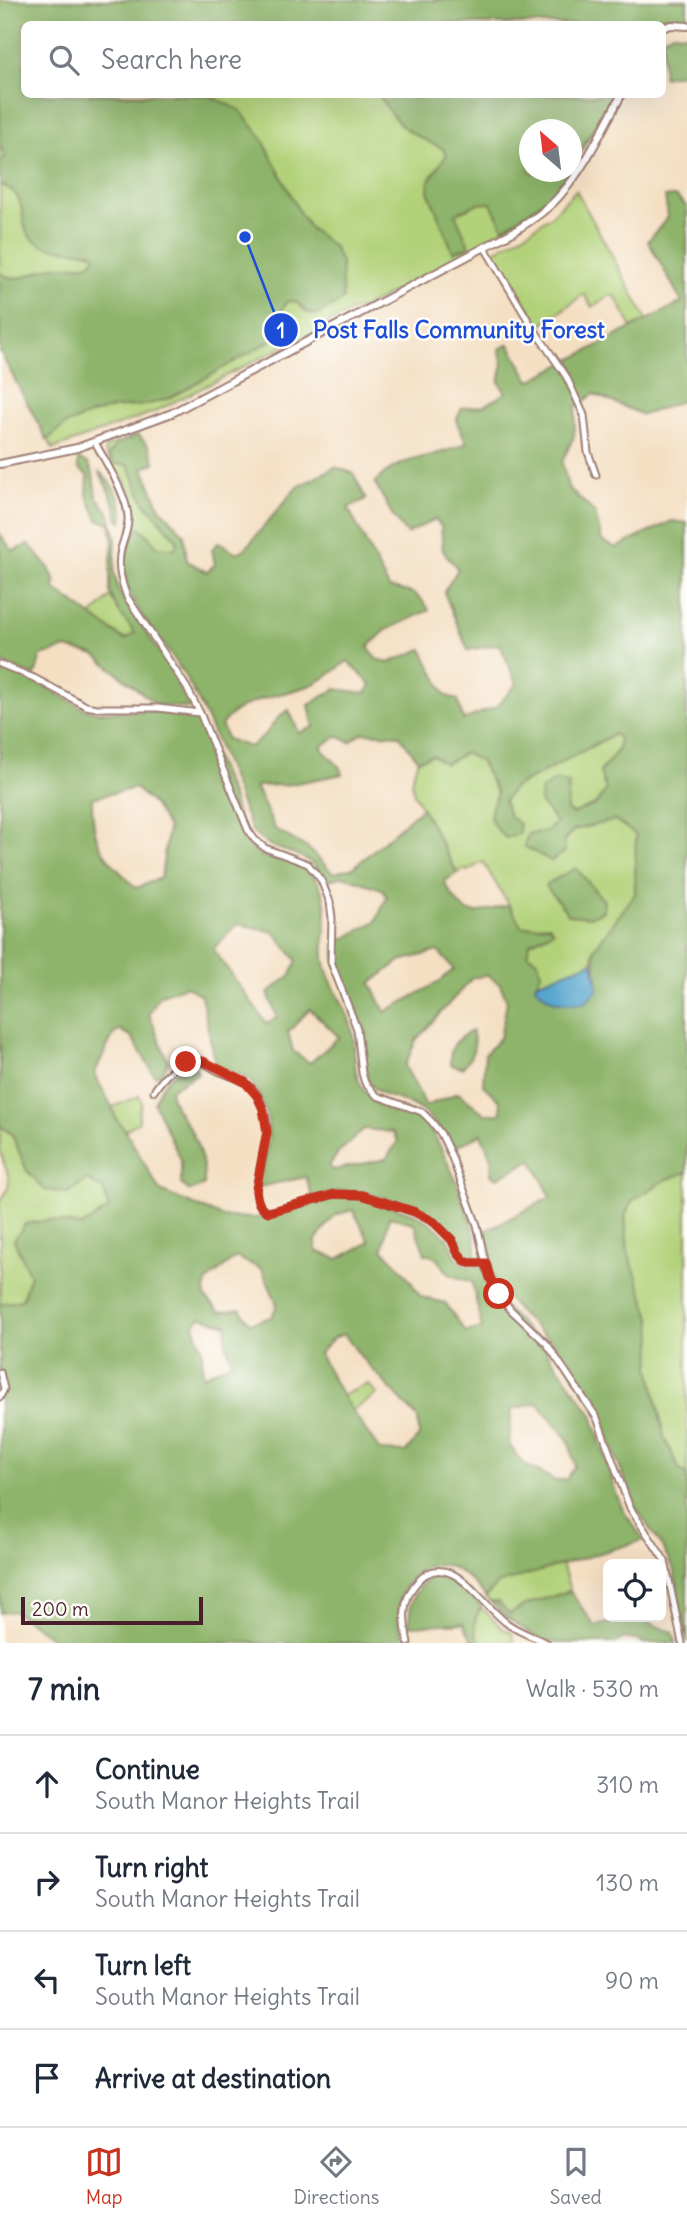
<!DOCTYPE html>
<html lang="en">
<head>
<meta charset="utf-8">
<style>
  :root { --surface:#fff; --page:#f6f6f7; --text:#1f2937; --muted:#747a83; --line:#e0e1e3; --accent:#c8321e }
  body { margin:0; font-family:Delius,sans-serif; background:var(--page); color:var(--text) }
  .controls { position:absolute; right:21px; bottom:21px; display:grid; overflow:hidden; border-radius:10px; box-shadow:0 7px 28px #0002 }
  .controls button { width:63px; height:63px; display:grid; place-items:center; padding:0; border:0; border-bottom:2px solid var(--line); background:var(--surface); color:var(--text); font:35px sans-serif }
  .compass { position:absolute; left:519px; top:119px; width:63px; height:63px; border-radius:50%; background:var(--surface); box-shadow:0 7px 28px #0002; rotate:332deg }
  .scale { position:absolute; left:21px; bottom:18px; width:182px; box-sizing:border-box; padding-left:7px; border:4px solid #4a1f2b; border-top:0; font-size:19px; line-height:24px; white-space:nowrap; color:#4a1f2b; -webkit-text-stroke:5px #fdfcf7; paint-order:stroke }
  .stop { position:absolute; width:21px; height:21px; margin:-16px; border:5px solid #c8321e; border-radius:50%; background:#fff }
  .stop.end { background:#c8321e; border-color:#fff; box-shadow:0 2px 7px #0008 }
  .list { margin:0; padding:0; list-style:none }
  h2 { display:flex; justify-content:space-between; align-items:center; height:91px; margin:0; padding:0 28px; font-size:30px }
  h2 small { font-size:23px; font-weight:400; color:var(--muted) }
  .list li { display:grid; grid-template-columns:46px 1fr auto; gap:21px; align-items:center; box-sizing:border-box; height:98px; padding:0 28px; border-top:2px solid var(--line) }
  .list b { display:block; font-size:26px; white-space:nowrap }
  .list p { margin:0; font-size:23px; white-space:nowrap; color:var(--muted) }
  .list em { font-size:23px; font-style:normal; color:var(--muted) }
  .icon { flex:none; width:38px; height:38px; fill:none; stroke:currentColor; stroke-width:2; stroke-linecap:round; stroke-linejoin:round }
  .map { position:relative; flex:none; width:687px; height:1643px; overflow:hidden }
  .search { position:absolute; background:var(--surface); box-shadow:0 7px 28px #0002; left:21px; right:21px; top:21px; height:77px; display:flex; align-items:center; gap:18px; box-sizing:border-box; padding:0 24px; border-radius:10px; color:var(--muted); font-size:26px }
  .sheet { height:483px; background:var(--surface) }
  nav { display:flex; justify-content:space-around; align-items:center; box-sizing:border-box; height:98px; border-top:2px solid var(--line); background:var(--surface); font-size:19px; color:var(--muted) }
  nav a { display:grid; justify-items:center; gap:4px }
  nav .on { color:var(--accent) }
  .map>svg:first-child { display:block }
</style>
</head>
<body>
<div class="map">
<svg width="687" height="1643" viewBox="0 0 687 1643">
  <rect width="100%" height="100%" fill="#fdfcf7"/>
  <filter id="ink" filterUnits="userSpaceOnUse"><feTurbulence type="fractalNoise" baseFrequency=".0143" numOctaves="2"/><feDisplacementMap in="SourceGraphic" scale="14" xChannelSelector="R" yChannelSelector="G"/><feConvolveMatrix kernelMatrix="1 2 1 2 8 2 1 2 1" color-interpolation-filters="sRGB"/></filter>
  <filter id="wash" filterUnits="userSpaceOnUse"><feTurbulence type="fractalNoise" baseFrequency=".00686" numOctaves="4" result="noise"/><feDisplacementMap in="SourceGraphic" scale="28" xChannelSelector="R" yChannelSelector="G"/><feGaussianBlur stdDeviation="1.57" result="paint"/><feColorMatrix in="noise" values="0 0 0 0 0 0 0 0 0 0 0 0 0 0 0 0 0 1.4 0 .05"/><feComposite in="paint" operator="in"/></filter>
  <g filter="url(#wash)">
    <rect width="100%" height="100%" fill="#f4dfc3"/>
    <path fill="#b2d27a" stroke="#7e7852" stroke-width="2" d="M0 0H687V18L672 16 655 24H24V94L614 95 572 168V130H530V172H569C550 203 520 220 488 238L486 243 360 310 356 309 320 327 318 332 288 347 285 346 154 412 53 449 0 349Z
      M576 190 647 320 632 328 615 296H609L592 307 584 294 541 326 493 252 529 231 552 215Z
      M118 443 109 455 128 465 144 502 178 541 175 549 158 547 140 528 132 534 135 523 131 508 135 506 131 491 121 475 117 474 105 452V447Z
      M111 596 119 612 136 633 126 640 91 616Z
      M615 734 619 738 618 750 600 772 606 790 595 805 572 814 567 810 548 831 528 834 564 840 573 830 615 820 636 835 635 894 594 949 593 962 536 983 541 973 538 961 527 954 530 943 553 931 549 925 522 927 483 862 467 871 464 869 457 873 414 794 411 781 418 760 432 755 445 763 465 752 481 762 497 794C488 818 486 820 506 838L519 824 509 816 504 801 513 788Z
      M139 1096 142 1103 139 1112V1122L125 1130 116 1119 112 1107Z
      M0 1126 12 1134 27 1171 67 1193 87 1180 104 1190 109 1209 81 1226 48 1220 14 1240 30 1274 22 1300 0 1304V1201C18 1178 4 1172 0 1149 0 1142 0 1133 0 1126Z
      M687 1172V1476L679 1469 664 1437 650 1367 653 1334 651 1318 628 1252 625 1215 633 1200 667 1179Z
      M368 1384 377 1394 352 1411 341 1396Z
      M562 1563 570 1591 525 1605 510 1614 498 1602H490L486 1597 497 1584Z
      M481 1607 502 1628 512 1633 514 1643H479C473 1628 473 1621 481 1607Z"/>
    <path fill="#8db46a" stroke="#6c6a4a" stroke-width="2" fill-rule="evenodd" d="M0 0H687V20C671 19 653 11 643 24H24V94L208 95 240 110 262 138 300 213 311 229 333 246 341 262 343 300 317 315 306 312 297 302 288 301C275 314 281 327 272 340L170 398 145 405 114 408 92 414 65 425 47 440 0 352V274L13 278 23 277 51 267 85 265 92 262 95 257 93 253C73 248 53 253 35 241 13 226 34 195 0 185V161L6 157 0 146Z
      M672 33 687 34V81L680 74 663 77V37Z
      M379 95H612L572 165V130H530V172H568C553 197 528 213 503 228L491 203 477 204 455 214 470 247 453 252 428 191 429 180 446 156 443 149C408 131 400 131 379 95Z
      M676 196 687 207V399L643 415 594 394 576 407 574 436 562 462 568 487 595 513 602 541 616 548 672 521 687 523V1172L667 1179 633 1200 625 1215 628 1252 651 1318 653 1334 650 1367 664 1437 679 1469 687 1476V1643L674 1571 661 1545 635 1507 600 1415 554 1344 518 1311 496 1284 490 1267 483 1232 551 1197 532 1160 497 1178 491 1175 492 1160 481 1134 452 1149C439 1127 428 1110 403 1101 394 1098 381 1095 374 1088 360 1074 364 1048 361 1031 356 1000 333 977 335 944L376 921 387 897 382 889 343 876 326 881C307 844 273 859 251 829 230 777 213 724 185 676 168 646 141 622 129 591 120 570 121 541 140 527L158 547 175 549 178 541 144 502 128 465 115 464 109 455 118 443 138 435 149 446 155 463 143 468 160 508 184 534 187 561 207 572 215 564 212 549 219 542 237 553 246 548 296 488 335 467 353 473 366 499 348 508 389 588C408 591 418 591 429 610L386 630 368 647 376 659 389 663 422 649 445 695 458 700 463 720 496 707 517 684 500 644 468 650 444 592 458 569 443 551 441 526 435 519 407 534 393 516 375 483C398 454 435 460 467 443L456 421 462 408 483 406 506 393 499 382 503 363 499 349 509 344 530 381 682 302 648 241 668 217 665 197ZM348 661 371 685 366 693 335 689 309 705 314 727 299 733 289 710C269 721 271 736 249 747L227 739 221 725C241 698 281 696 311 685 324 680 336 669 348 661ZM362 733 399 735 418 760 432 755 445 764 465 753 481 762 497 793C488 818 486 820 506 838L519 834V824L509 816 504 801 513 788 614 734 619 738 618 750 600 772 606 790 595 805 572 814 567 810 569 784 556 780 541 790 540 802 556 822 548 831 528 834 524 846 551 861 565 852 564 840 574 830 615 820 636 835 635 894 594 949 598 990 535 986 541 973 538 961 527 954 530 943 553 931 549 925 522 927 509 905C467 915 468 921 444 882L457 873 422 808 353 868 333 873 309 849 275 829 255 786 286 785 343 774C338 761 328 758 321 747L337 736 350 742ZM438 951 454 969 439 982 385 1012 371 983 400 961ZM487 975 500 984 507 1002 500 1038 485 1054 483 1085 500 1101 501 1114H485L458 1093 426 1106 405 1066 416 1040 472 978Z
      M78 459 88 463 93 474 96 496 110 514 116 539 114 573 120 594 178 679 192 705 188 708 157 705 95 655 66 648 41 656 35 676 0 662V534L13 551 29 544 49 568 56 583 53 588 125 640 135 633 119 612 110 593V572L113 541 110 523 98 520 87 495 88 476 78 468Z
      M99 471C113 484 126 503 122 522L117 519 116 507Z
      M0 667 34 680 84 709 97 712 158 711 198 717C209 743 220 769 231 795 238 812 238 836 252 849 275 871 302 846 321 889 331 912 322 933 324 957 326 981 345 1002 351 1025 357 1047 350 1073 365 1092 377 1107 401 1107 417 1115 437 1126 468 1209 474 1233 476 1241 476 1251 476 1259L472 1261C459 1256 458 1242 449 1232 430 1211 378 1193 350 1191 337 1190 326 1194 313 1198L306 1177 259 1187C266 1153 276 1128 260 1096 257 1091 255 1086 251 1082 242 1074 227 1071 216 1066L201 995 185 986 159 996 149 1014 168 1062 161 1075 155 1076 131 1036 120 1030 113 1035 94 1074 112 1107 116 1119 125 1130 160 1191 223 1217 254 1218 270 1216 335 1197H363L415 1214 432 1224 450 1241 456 1257 461 1262 469 1266H478L482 1269 492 1294 545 1349 592 1415 617 1496 624 1512 644 1540 497 1584 486 1597C477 1586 466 1574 453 1568 432 1557 409 1574 402 1594 396 1609 401 1628 403 1643H59L14 1611 0 1613V1304L22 1300 30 1275 14 1240 25 1224 48 1220 81 1226 109 1209 104 1190 87 1180 67 1193 45 1190 27 1171 12 1134 0 1126ZM135 788 153 804 168 828 161 878 136 888C103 854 92 848 92 798ZM238 924 274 932 297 961 291 975 268 993 277 1017 267 1024 213 949ZM310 1009 339 1037 310 1063 293 1051 288 1032ZM364 1129 393 1132 398 1141 386 1159 333 1170 329 1166 339 1152ZM353 1210 370 1242 338 1259 316 1251V1240L335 1215ZM389 1217 414 1223 425 1254 435 1257 450 1275 472 1282 482 1328 466 1332 445 1303 421 1297 405 1273 383 1249ZM236 1257 262 1269 277 1304 272 1317 250 1323 240 1309 220 1312 205 1297 206 1282ZM201 1317 227 1325 225 1340 232 1362 203 1376 202 1349 194 1325ZM344 1334 362 1358 418 1418 419 1436 406 1452 380 1451 342 1396 319 1354 333 1338ZM538 1403 569 1441 575 1466 567 1479 556 1481 522 1463 509 1444 512 1409Z
      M576 868 604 901 603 911 590 917 569 915 545 885Z
      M472 1031C477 1047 473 1056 462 1068L451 1065C448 1047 457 1038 472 1031Z
      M194 1066 198 1073 170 1090C174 1113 184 1116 193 1135 200 1150 205 1168 204 1185L190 1191 181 1184V1160L154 1103C161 1085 173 1067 194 1066Z
      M437 1575C458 1577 469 1591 481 1607 473 1621 473 1628 479 1643H474L463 1623 409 1626C409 1603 414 1584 437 1575Z
      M570 1591 595 1626 634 1618 673 1632 676 1643H643L641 1641 624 1638 616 1643C596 1643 575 1643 555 1643 535 1641 504 1616 490 1602H498L510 1614 525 1605Z"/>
    <path fill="#54a5ce" stroke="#4f627c" stroke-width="2" d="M593 962 598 990 584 1003C560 1003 552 1005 535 986L536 983Z"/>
  </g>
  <g filter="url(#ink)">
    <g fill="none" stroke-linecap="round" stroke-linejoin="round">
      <defs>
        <path id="minor" d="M485 248 531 325 566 376 584 415 588 452 596 475
          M95 442C105 462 127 494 128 517 129 528 124 538 121 549 117 566 121 581 127 597L187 688 200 713 248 830 255 840 265 848 308 864 321 880 330 902 332 918 331 962 357 1029 362 1073 365 1083 377 1096 422 1112 432 1122 441 1134 451 1155 477 1225 487 1269 493 1285 510 1309 547 1344 597 1418 630 1508 665 1561 682 1643
          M0 664 34 678 86 706 97 708H158L200 713
          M154 1091C162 1079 172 1067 186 1062 199 1058 206 1064 216 1070 226 1075 237 1077 246 1083 261 1093 267 1115 267 1132L256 1190C257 1200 259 1209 269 1212L335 1194 362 1195 415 1212 434 1222 452 1240 458 1253 464 1260 469 1263H486
          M0 1372 4 1389 0 1397
          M408 1643C404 1623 401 1603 414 1586 447 1541 482 1606 508 1624 519 1632 534 1637 547 1643"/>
        <path id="tertiary" d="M662 28 671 25 687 26
          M0 464 77 448 172 413 515 231C532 220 549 209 562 193 587 165 603 127 622 94"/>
      </defs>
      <use href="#minor" stroke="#9f7f77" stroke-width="9"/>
      <use href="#tertiary" stroke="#9f7f77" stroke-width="10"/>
      <use href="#minor" stroke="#fff" stroke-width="5"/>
      <use href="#tertiary" stroke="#fff" stroke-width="6"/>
    </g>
  </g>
  <g fill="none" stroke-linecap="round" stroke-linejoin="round" filter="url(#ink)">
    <path stroke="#c8321e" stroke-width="9" d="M186 1062 203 1061 245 1082 257 1096 263 1109 267 1132 256 1190C257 1200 259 1209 269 1212L335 1194 362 1195 415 1212 434 1222 452 1240 458 1253 464 1260 469 1263H486L490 1278 499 1294"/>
  </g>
  <path fill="none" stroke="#1d4ed8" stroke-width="2.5" d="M245 237L281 330"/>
  <g fill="#1d4ed8" stroke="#fdfcf7" stroke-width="2.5">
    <circle cx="245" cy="237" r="7"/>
    <circle cx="281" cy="330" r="18"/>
  </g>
  <g font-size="21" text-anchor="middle" font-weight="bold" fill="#fff">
    <text x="281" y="338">1</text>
  </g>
  <g font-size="23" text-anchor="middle" font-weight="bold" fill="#1d4ed8" stroke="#fdfcf7" stroke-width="5" stroke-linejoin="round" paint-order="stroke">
    <text x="459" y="338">Post Falls Community Forest</text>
  </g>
</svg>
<div class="controls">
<button><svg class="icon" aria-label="locate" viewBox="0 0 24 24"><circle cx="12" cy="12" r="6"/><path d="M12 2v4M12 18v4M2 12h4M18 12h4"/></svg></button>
</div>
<svg class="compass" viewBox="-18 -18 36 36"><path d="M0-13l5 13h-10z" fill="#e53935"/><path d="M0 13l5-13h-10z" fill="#747a83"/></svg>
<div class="scale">200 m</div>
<div class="stop" style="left:499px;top:1294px"></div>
<div class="stop end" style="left:186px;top:1062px"></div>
<div class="search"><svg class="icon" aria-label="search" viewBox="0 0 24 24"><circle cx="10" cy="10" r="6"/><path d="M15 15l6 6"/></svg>Search here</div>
</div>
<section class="sheet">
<h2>7 min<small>Walk · 530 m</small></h2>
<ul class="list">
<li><svg class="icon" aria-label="ahead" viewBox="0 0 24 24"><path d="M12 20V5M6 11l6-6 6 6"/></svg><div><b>Continue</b><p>South Manor Heights Trail</p></div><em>310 m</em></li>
<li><svg class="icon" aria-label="right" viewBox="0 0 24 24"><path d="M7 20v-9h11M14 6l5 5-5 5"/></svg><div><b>Turn right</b><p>South Manor Heights Trail</p></div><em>130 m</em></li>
<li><svg class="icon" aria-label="left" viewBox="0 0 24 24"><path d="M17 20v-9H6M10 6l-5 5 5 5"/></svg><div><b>Turn left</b><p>South Manor Heights Trail</p></div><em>90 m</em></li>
<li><svg class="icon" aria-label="arrive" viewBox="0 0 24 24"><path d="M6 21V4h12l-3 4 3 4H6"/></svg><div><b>Arrive at destination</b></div></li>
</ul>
</section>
<nav>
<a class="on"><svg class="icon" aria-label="map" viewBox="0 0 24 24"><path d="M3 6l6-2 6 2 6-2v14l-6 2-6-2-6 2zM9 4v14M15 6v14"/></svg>Map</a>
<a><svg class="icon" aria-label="directions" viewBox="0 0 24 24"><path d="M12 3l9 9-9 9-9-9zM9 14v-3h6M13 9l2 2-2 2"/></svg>Directions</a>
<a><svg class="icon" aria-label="saved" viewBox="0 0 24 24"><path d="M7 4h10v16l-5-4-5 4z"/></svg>Saved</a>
</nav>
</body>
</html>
